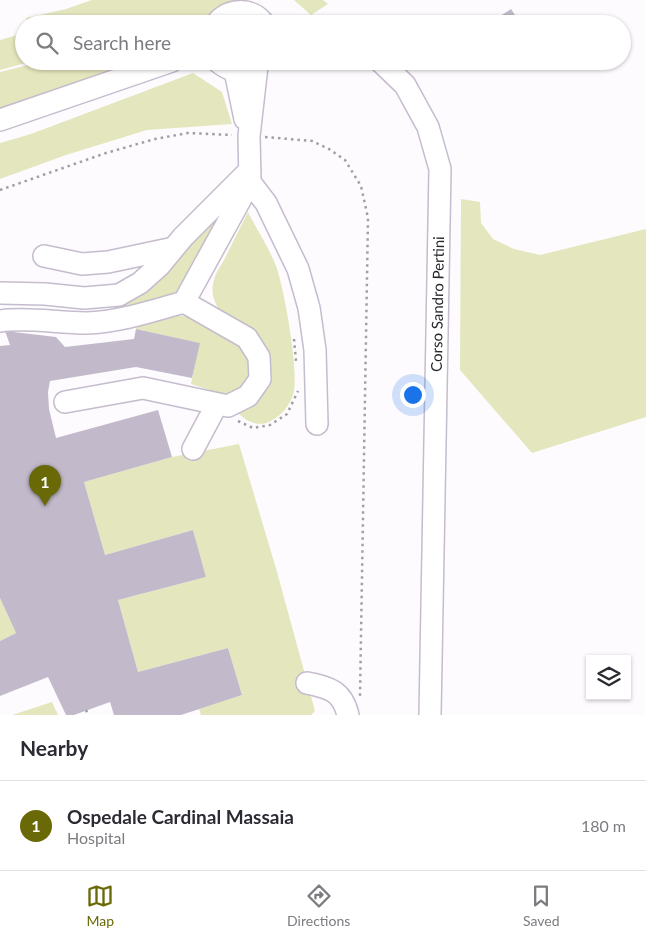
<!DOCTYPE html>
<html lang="en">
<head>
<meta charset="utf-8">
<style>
  :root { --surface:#fff; --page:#f2f2f3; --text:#2b2b33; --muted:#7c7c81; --line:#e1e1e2; --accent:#696907 }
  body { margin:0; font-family:Lato,sans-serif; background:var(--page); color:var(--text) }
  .controls { position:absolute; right:15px; bottom:15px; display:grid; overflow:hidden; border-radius:0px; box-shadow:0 1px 4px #0004 }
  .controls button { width:45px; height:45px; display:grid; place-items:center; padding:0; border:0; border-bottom:1px solid var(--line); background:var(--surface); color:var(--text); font:25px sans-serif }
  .you { position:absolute; left:412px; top:394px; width:18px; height:18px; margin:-12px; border:4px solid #fff; border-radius:50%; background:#1a73e8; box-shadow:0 0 0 8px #1a73e833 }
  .badge { display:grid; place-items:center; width:32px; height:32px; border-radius:50%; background:var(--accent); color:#fff; font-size:16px; font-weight:700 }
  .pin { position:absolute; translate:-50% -41px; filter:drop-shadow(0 1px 2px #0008) }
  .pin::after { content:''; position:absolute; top:26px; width:18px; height:15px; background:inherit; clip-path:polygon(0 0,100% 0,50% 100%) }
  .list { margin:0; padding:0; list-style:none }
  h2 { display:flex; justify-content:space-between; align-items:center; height:65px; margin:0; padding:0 20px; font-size:21px }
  h2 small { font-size:16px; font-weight:400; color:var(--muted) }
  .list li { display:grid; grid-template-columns:32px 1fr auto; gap:15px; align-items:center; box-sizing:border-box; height:90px; padding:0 20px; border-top:1px solid var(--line) }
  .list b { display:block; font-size:19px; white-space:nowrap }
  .list p { margin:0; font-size:16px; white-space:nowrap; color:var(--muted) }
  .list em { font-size:16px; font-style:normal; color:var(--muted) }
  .icon { flex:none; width:28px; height:28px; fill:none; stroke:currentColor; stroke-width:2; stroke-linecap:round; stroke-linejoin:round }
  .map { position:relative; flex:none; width:646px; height:715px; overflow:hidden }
  .search { position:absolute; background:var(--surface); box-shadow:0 1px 4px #0004; left:15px; right:15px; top:15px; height:55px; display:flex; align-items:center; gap:12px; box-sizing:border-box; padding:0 18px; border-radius:28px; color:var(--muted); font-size:19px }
  .sheet { height:155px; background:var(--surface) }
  nav { display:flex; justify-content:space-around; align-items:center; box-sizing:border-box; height:70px; border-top:1px solid var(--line); background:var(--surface); font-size:14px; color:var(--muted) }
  nav a { display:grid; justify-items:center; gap:2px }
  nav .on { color:var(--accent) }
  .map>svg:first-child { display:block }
</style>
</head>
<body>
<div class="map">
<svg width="646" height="715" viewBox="0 0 646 715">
  <rect width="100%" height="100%" fill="#fdfbfe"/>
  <path fill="#e4e6bd" d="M92 0H236L206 18 201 24H27L26 18 66 9Z
    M294 0H323L328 4 311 15Z
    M21 34 24 45V61L29 62 0 70V40Z
    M32 61H140L0 108V72L32 64Z
    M193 73 222 92 232 124 147 130 66 155 0 179V143L31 134Z
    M461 199 480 202 481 223 493 239 514 249 540 255 646 229V417L532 453 460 370Z
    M225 204 195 273 176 292 125 308 124 298Z
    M248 212C257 230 269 248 276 266 284 287 300 376 293 395 289 406 282 415 271 421 258 428 246 421 237 412 254 404 266 394 268 373 274 322 224 332 214 299 212 294 212 285 214 280 215 273 221 266 224 260 232 244 240 228 248 212Z
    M172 314C199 317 221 332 244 346L254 373 239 393 225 395 191 384 199 343 136 329 137 321Z
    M239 444 277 572 315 711 311 715H201L199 709 242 695 228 648 138 672 118 600 206 577 193 530 105 555 84 482 172 457Z
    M0 598 16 633 0 641Z
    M52 702 58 715H12Z"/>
  <path fill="#c2baca" d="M511 9 519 21 514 24H494L492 21Z
    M136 329 200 343 192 378 136 367 50 381 48 392 49 409 56 438 158 410 172 457 84 482 105 555 193 530 206 577 118 600 138 672 228 648 242 695 181 715H114L110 702 74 715H66L48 677 0 696V641L16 633 0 598V346L10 345 5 331 56 337 65 347 134 339Z"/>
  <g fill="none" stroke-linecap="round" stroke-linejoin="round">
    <defs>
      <path id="minor" d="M216 24C228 8 252 7 264 24
        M217 61C227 69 235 73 248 70
        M380 61 405 85 428 127 440 169 430 715
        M257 66 249 136 250 182 266 203 298 269 309 308 315 350 317 424
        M235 71 245 119
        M0 120 172 61
        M44 256 82 264 108 262 174 248
        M0 293 45 294 84 298 119 295 140 283 159 266 183 237 250 170
        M0 321C28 317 57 323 86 323 119 322 152 311 184 302L250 182
        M65 402 143 388 228 406 248 396 260 379 259 357 247 338 184 302
        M193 449 217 404
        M307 683C329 688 342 690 348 715"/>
    </defs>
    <use href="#minor" stroke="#c5bccd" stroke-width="24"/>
    <path stroke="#a29fa4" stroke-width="2.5" stroke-dasharray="2.5 4" stroke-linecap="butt" d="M265 137 312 141 329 149 345 160 361 186 368 218 360 696
      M0 190 106 153 155 139 188 133 232 135
      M294 339 296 361
      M238 421 253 428 270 425 287 414 298 391
      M86 710 88 715"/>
    <use href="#minor" stroke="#fff" stroke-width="21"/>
  </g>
  <g text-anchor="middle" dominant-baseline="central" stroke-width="4" stroke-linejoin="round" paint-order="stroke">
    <g font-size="15" fill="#2a262d" stroke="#fff">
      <text transform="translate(437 304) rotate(-89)">Corso Sandro Pertini</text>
    </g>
  </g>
</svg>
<div class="controls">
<button><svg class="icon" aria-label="layers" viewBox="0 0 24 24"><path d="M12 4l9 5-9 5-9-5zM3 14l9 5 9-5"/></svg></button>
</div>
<div class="you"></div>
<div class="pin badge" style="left:45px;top:506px">1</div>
<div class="search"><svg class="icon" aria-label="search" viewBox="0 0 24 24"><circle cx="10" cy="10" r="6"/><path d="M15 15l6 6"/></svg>Search here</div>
</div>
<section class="sheet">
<h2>Nearby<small></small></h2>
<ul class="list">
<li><span class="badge">1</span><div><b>Ospedale Cardinal Massaia</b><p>Hospital</p></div><em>180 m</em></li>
</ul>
</section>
<nav>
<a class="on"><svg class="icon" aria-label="map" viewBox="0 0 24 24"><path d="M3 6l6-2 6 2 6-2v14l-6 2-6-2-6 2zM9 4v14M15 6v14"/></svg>Map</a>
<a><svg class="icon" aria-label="directions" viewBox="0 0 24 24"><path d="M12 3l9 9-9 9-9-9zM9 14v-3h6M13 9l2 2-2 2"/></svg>Directions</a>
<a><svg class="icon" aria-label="saved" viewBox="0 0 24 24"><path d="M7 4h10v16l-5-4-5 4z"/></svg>Saved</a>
</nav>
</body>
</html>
